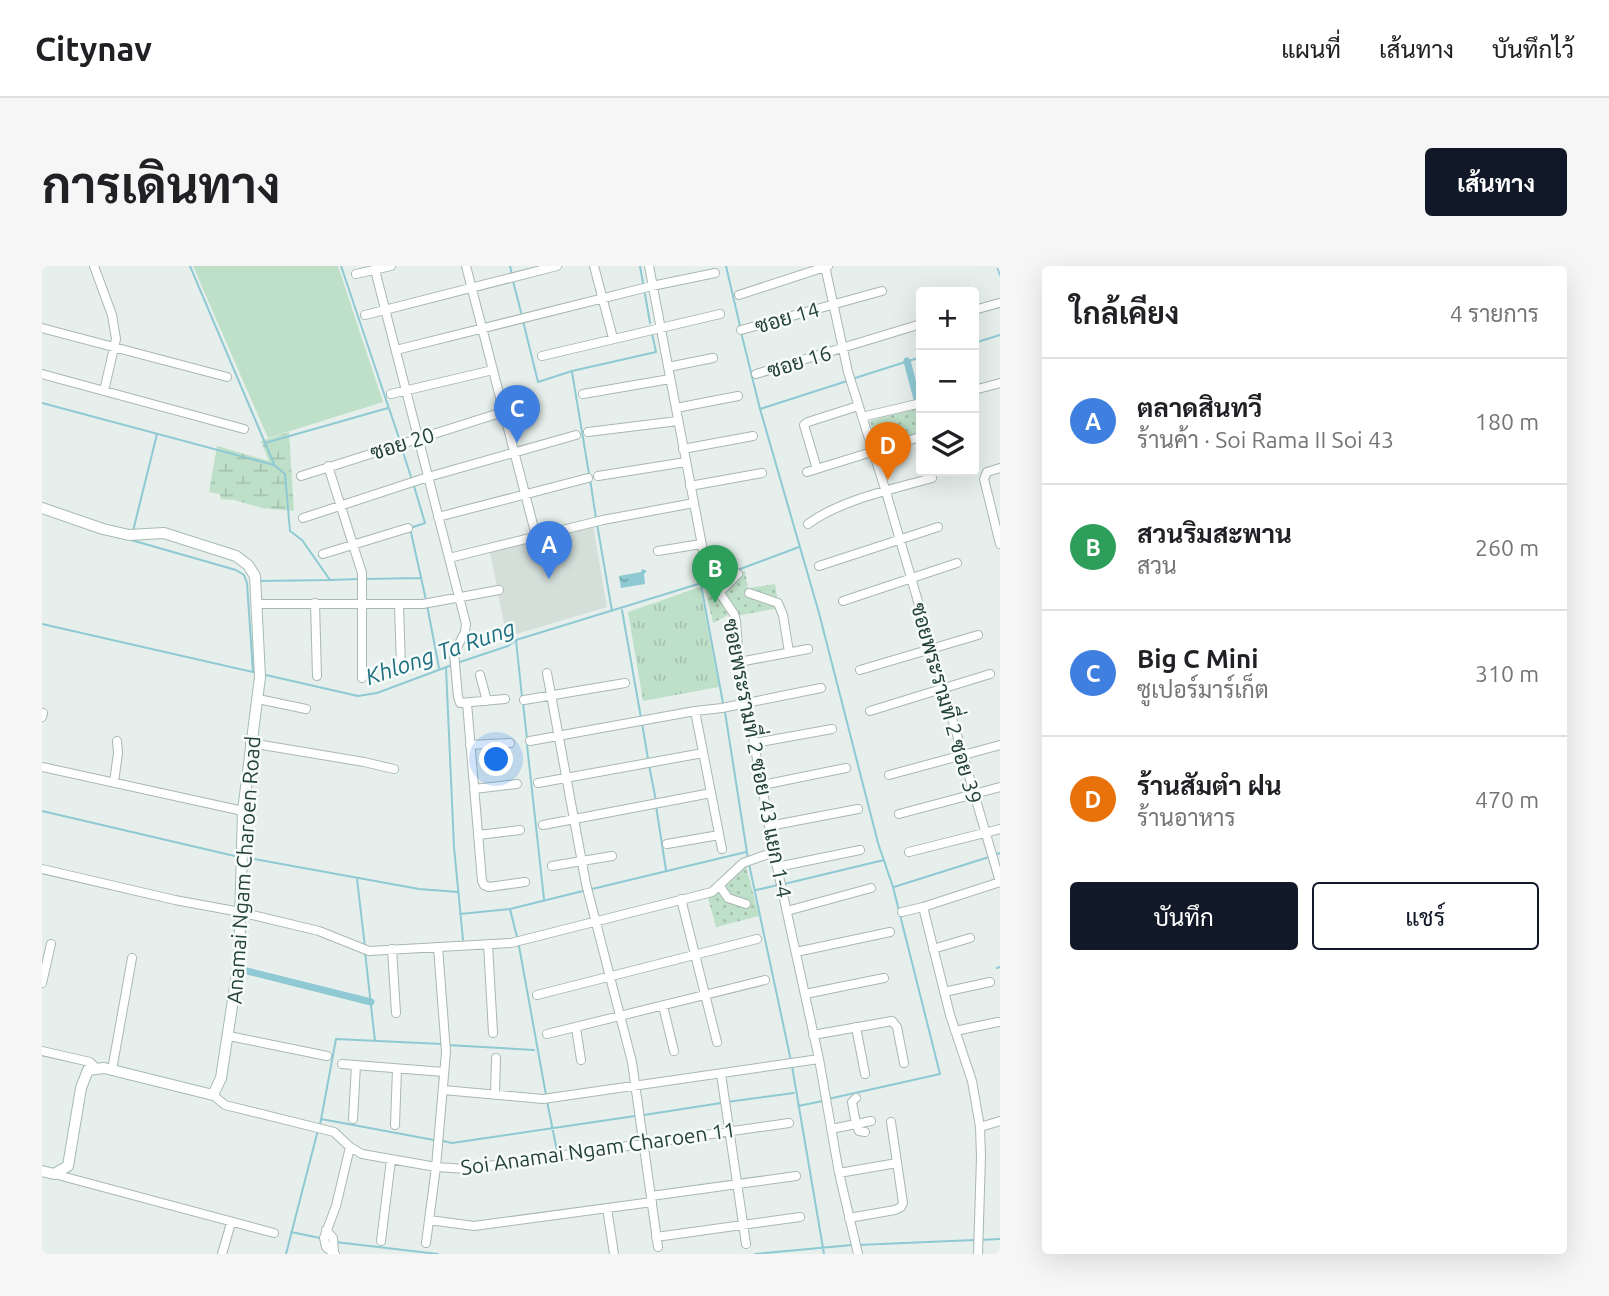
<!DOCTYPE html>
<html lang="th">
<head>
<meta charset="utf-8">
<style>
  :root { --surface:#fff; --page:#f6f6f6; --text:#202124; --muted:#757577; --line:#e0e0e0; --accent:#111827 }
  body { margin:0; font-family:Ubuntu,Sarabun,sans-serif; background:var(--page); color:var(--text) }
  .controls { position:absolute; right:21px; top:21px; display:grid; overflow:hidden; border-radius:7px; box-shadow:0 7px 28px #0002 }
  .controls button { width:63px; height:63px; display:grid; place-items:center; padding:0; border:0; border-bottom:2px solid var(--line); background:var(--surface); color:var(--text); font:35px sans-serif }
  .you { position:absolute; left:455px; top:494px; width:24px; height:24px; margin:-18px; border:5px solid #fff; border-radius:50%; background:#1a73e8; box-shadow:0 0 0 10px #1a73e833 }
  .badge { display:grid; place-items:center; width:46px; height:46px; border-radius:50%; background:var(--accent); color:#fff; font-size:23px; font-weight:700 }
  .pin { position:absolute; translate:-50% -58px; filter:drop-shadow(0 2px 4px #0008) }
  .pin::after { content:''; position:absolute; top:37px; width:24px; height:21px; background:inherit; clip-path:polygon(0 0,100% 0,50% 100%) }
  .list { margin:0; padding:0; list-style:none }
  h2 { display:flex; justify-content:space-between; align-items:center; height:91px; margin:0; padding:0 28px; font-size:30px }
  h2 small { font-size:23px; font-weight:400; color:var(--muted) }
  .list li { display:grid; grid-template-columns:46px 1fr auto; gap:21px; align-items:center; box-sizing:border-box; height:126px; padding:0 28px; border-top:2px solid var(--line) }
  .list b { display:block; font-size:26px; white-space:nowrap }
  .list p { margin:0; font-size:23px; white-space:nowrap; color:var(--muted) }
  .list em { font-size:23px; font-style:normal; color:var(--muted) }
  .actions { display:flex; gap:14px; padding:21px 28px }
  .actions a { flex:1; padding:16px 0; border:2px solid var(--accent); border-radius:7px; text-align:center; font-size:24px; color:var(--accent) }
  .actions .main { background:var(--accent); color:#fff }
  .icon { flex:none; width:38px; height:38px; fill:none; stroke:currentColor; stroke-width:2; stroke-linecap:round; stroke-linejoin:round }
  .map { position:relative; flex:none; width:958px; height:988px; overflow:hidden; border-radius:7px }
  header { display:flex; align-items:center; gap:42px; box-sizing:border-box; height:98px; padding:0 35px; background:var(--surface); border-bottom:2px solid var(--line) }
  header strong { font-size:33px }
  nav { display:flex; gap:38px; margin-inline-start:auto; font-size:24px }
  .intro { display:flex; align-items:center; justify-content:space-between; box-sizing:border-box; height:168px; padding:0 42px }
  h1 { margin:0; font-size:49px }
  .button { padding:18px 32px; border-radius:7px; background:var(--accent); color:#fff; font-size:24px; font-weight:700 }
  main { display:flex; gap:42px; padding:0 42px }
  aside { flex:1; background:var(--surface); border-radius:7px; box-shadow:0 7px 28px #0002 }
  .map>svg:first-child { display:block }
</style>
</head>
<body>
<header>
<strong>Citynav</strong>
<nav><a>แผนที่</a><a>เส้นทาง</a><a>บันทึกไว้</a></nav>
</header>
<div class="intro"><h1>การเดินทาง</h1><a class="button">เส้นทาง</a></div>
<main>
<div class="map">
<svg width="958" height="988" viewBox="0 0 958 988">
  <defs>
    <pattern id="grass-tufts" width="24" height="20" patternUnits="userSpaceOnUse" patternTransform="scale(1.75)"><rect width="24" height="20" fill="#bfe0c8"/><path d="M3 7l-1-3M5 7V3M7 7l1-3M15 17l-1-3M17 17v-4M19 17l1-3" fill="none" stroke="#a4c1ad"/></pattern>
    <pattern id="wetland-marsh" width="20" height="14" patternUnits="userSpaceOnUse" patternTransform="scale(1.75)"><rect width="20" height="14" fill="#bfe0c8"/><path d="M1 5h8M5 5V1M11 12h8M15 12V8" fill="none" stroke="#a4c1ad"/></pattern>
    <pattern id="park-dots" width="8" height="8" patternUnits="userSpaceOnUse" patternTransform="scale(1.75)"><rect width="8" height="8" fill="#bfe0c8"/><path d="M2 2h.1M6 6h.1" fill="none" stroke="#a4c1ad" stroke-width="1.8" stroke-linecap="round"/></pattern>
    <pattern id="water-ripples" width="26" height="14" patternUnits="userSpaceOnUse" patternTransform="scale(1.75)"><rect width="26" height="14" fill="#8ec9d4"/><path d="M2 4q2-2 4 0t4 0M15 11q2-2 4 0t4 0" fill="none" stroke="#74a5ad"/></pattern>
  </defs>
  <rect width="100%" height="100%" fill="#e6efeb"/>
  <path fill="#d4dfda" d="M551 259 565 341 468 370 465 373 448 286Z"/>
  <path fill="url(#grass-tufts)" d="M658 321 677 421 601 435 586 346Z"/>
  <path fill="url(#wetland-marsh)" d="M247 166 252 245 220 242 192 234 179 233 178 228 167 226 175 180 227 195 219 175Z"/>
  <path fill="url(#park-dots)" d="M876 142 879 155V170L835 182 828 155Z
    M703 305 706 322 733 318 737 342 695 350 675 315Z
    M666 318 688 348 671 357 662 319Z
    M704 600 717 650 674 661 664 625 668 624 689 603Z"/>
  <path fill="#bfe0c8" d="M151 0H296L341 136 226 172Z"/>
  <path fill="url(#water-ripples)" d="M600 303 605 305 602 308 603 318 579 322 577 310 599 306Z"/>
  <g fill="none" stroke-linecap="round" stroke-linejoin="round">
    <path stroke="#8ec9d4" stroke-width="2" d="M148 0 232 198
      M299 0 358 175
      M468 0 470 9
      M598 0 601 17
      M684 0 698 60
      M955 0 958 9
      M471 15 480 50
      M603 28 608 57
      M481 55 496 116 530 105 614 86 610 68
      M699 66 718 143 777 347 836 577 851 621 898 808 786 833
      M932 77 958 69
      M530 106 547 208
      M810 113 879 91
      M0 137 232 199 243 208 248 265 260 274 288 314 317 313
      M718 143 805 115
      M223 177 346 142
      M359 180 369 211
      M548 213 554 252
      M372 220 383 257 368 262 384 334
      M555 258 570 345
      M91 265 115 168
      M89 274 194 304 202 309 205 317 211 406
      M674 312 757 281
      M322 313 379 312
      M216 315 288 314
      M659 319 681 437
      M385 339 397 402
      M580 344 599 452
      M0 358 215 407
      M474 374 480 431
      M415 397 466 380 474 374 666 315
      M404 402 412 581 421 674
      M224 409 316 430 335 427 410 399
      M481 437 485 473
      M683 446 706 593
      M600 457 606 493
      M485 479 502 633
      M607 499 614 535
      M614 540 624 604
      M0 545 197 591
      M952 589 958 587
      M206 592 377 623 416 626
      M707 598 749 795
      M315 613 323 681
      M742 618 842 594
      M852 621 947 591
      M550 623 704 586
      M714 624 736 619
      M468 643 475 671
      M418 648 468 643 541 625
      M477 680 504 829
      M323 686 333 775
      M955 702 958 701
      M405 779 492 784
      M750 800 782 988
      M505 835 515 885
      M685 836 752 827
      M756 840 781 835
      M602 849 679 837
      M279 853 392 874
      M278 859 294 773 400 778
      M401 875 410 877 593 850
      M249 966 278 972
      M938 974 958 973
      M293 976 396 988
      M816 979 932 974
      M244 988 276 864
      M713 988 810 979"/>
    <path stroke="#8ec9d4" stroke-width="7" d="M865 95 875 133
      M878 143 879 147
      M205 705 329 736"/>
    <defs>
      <path id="street" d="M52 0 70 49 74 73 62 125
        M424 0 494 270
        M552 0 571 72
        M607 0 663 295 671 317 692 348 694 355 697 396 735 601 777 793 797 907 816 988
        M783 0 806 106 844 226 958 616 881 641 908 749 930 815 938 861 939 891 936 988
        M333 4 424 358 423 366 412 387 416 431 418 437 463 433
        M314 8 349 0
        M697 29 786 0
        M932 44 957 37
        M323 49 515 0
        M0 62 185 111
        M699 64 840 25
        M354 84 610 20 673 7
        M500 90 678 48
        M626 101 671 92
        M0 108 202 163
        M714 108 879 58
        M932 124 958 117
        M349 128 451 104
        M541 128 628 113
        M634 142 696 130
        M820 151 879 137
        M546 166 636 155
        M641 183 711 170
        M286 200 320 307V412
        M958 202 945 206 942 213 958 278
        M775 203 762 159 766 156 816 140
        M765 206 878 171
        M259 210 486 138
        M556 210 644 196
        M648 220 720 207
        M396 251 546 212
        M261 252 386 211 534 169
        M766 258C798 234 852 223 890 212
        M616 285 659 278
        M281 288 366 262
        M407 292 561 254 652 237
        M777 300 896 261
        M678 326 696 308
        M707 327 736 337 741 349 747 386
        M801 335 915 297
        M273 337 275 410
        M215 338H381L457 324
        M357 338 359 402
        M697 396 766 383
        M818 404 936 369
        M505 407 544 618 590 796 616 981
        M438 409 445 435
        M216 433 264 443
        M482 434 583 417
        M425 437 440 615 442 619 447 621 483 616
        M828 445 948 408
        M0 451 1 447
        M488 475 653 445
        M208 477 322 496 352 503
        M712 477 790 463
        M428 479 468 477
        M0 501 201 545
        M847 509 958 479
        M72 516 76 487 75 475
        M496 517 661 487
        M720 519 804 502
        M432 523 475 518
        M857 548 958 521
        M501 559 669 527
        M727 560 816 543
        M436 569 478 564
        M625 578 677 569
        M680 583 653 445 680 442 779 422
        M867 586 958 563
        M510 600 570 590
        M735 601 818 584
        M0 603 133 634 198 646 277 665 327 685 469 677 670 626 701 597 732 586
        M677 619 686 632 704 638
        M639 633 675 776
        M745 645 829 622
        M860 646 881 641
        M446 678 451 767
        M350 683 354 747
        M891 683 928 672
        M754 686 848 666
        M0 717 9 678
        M902 726 948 716
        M763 728 842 712
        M495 729 715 673
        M621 740 632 785
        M814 761 823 808
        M534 762 539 794
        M913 765 956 756
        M505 768 723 714
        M771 769 850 755 855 761 862 797
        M187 770 285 790
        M0 785 48 796 54 802
        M300 798 402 806
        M70 804 90 692
        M679 808 704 978
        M401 824 501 833 777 793
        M171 829 183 839 292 866 308 881 320 888 394 901 425 903 747 857
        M453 829 454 792
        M311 853 314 799
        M353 859 355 803
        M938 861 958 855
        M789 863 814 858 810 836 814 832
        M823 866 817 865 814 858 829 855
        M797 907 855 897
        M12 908 232 967
        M609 930 754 910
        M565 942 572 988
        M807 952 853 944 859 941 861 937 849 856
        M387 954 432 960 610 936
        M284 964 291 972 292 987
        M614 971 758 951
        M339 975 349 894
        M384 977 394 901 404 786 396 681
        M180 988 189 957
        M293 988 284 981 282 972 294 940 308 881"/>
      <path id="secondary" d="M0 242 61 263 87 269 122 267 194 290 206 299 213 310 218 411 201 545 197 695 179 812 171 829 62 802 46 804 39 822 26 900 12 908 0 905"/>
    </defs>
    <use href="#street" stroke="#a8b8b2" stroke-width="10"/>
    <use href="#secondary" stroke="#a4bbb3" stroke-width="12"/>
    <use href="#street" stroke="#fff" stroke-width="8"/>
    <use href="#secondary" stroke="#fff" stroke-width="10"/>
  </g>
  <g text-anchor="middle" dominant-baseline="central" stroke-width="5" stroke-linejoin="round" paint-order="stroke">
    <g font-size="21" fill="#24423a" stroke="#f7fbf9">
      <text transform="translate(745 51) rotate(-16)">ซอย 14</text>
      <text transform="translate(757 95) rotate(-17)">ซอย 16</text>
      <text transform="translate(360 177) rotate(-17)">ซอย 20</text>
      <text transform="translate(905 437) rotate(74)">ซอยพระรามที่ 2 ซอย 39</text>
      <text transform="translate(716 492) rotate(79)">ซอยพระรามที่ 2 ซอย 43 แยก 1-4</text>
      <text transform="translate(201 604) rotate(-86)">Anamai Ngam Charoen Road</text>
      <text transform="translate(556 882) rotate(-8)">Soi Anamai Ngam Charoen 11</text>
    </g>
    <g font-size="23" font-style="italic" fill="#1c6f80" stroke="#f7fbf9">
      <text transform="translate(398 386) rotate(-19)">Khlong Ta Rung</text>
    </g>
  </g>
</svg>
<div class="controls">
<button>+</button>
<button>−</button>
<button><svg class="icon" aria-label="layers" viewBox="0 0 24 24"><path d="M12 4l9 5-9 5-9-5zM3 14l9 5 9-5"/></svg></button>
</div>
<div class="you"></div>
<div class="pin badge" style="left:507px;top:313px;background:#3f7fe0">A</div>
<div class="pin badge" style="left:673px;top:337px;background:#2e9e5b">B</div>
<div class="pin badge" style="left:475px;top:177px;background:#3f7fe0">C</div>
<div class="pin badge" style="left:846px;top:214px;background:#e8710a">D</div>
</div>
<aside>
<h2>ใกล้เคียง<small>4 รายการ</small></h2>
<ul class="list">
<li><span class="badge" style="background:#3f7fe0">A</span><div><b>ตลาดสินทวี</b><p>ร้านค้า · Soi Rama II Soi 43</p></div><em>180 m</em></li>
<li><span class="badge" style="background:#2e9e5b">B</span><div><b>สวนริมสะพาน</b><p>สวน</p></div><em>260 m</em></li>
<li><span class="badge" style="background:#3f7fe0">C</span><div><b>Big C Mini</b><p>ซูเปอร์มาร์เก็ต</p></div><em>310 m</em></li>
<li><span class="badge" style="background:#e8710a">D</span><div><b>ร้านสัมตำ ฝน</b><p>ร้านอาหาร</p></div><em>470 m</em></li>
</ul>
<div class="actions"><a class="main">บันทึก</a><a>แชร์</a></div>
</aside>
</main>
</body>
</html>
